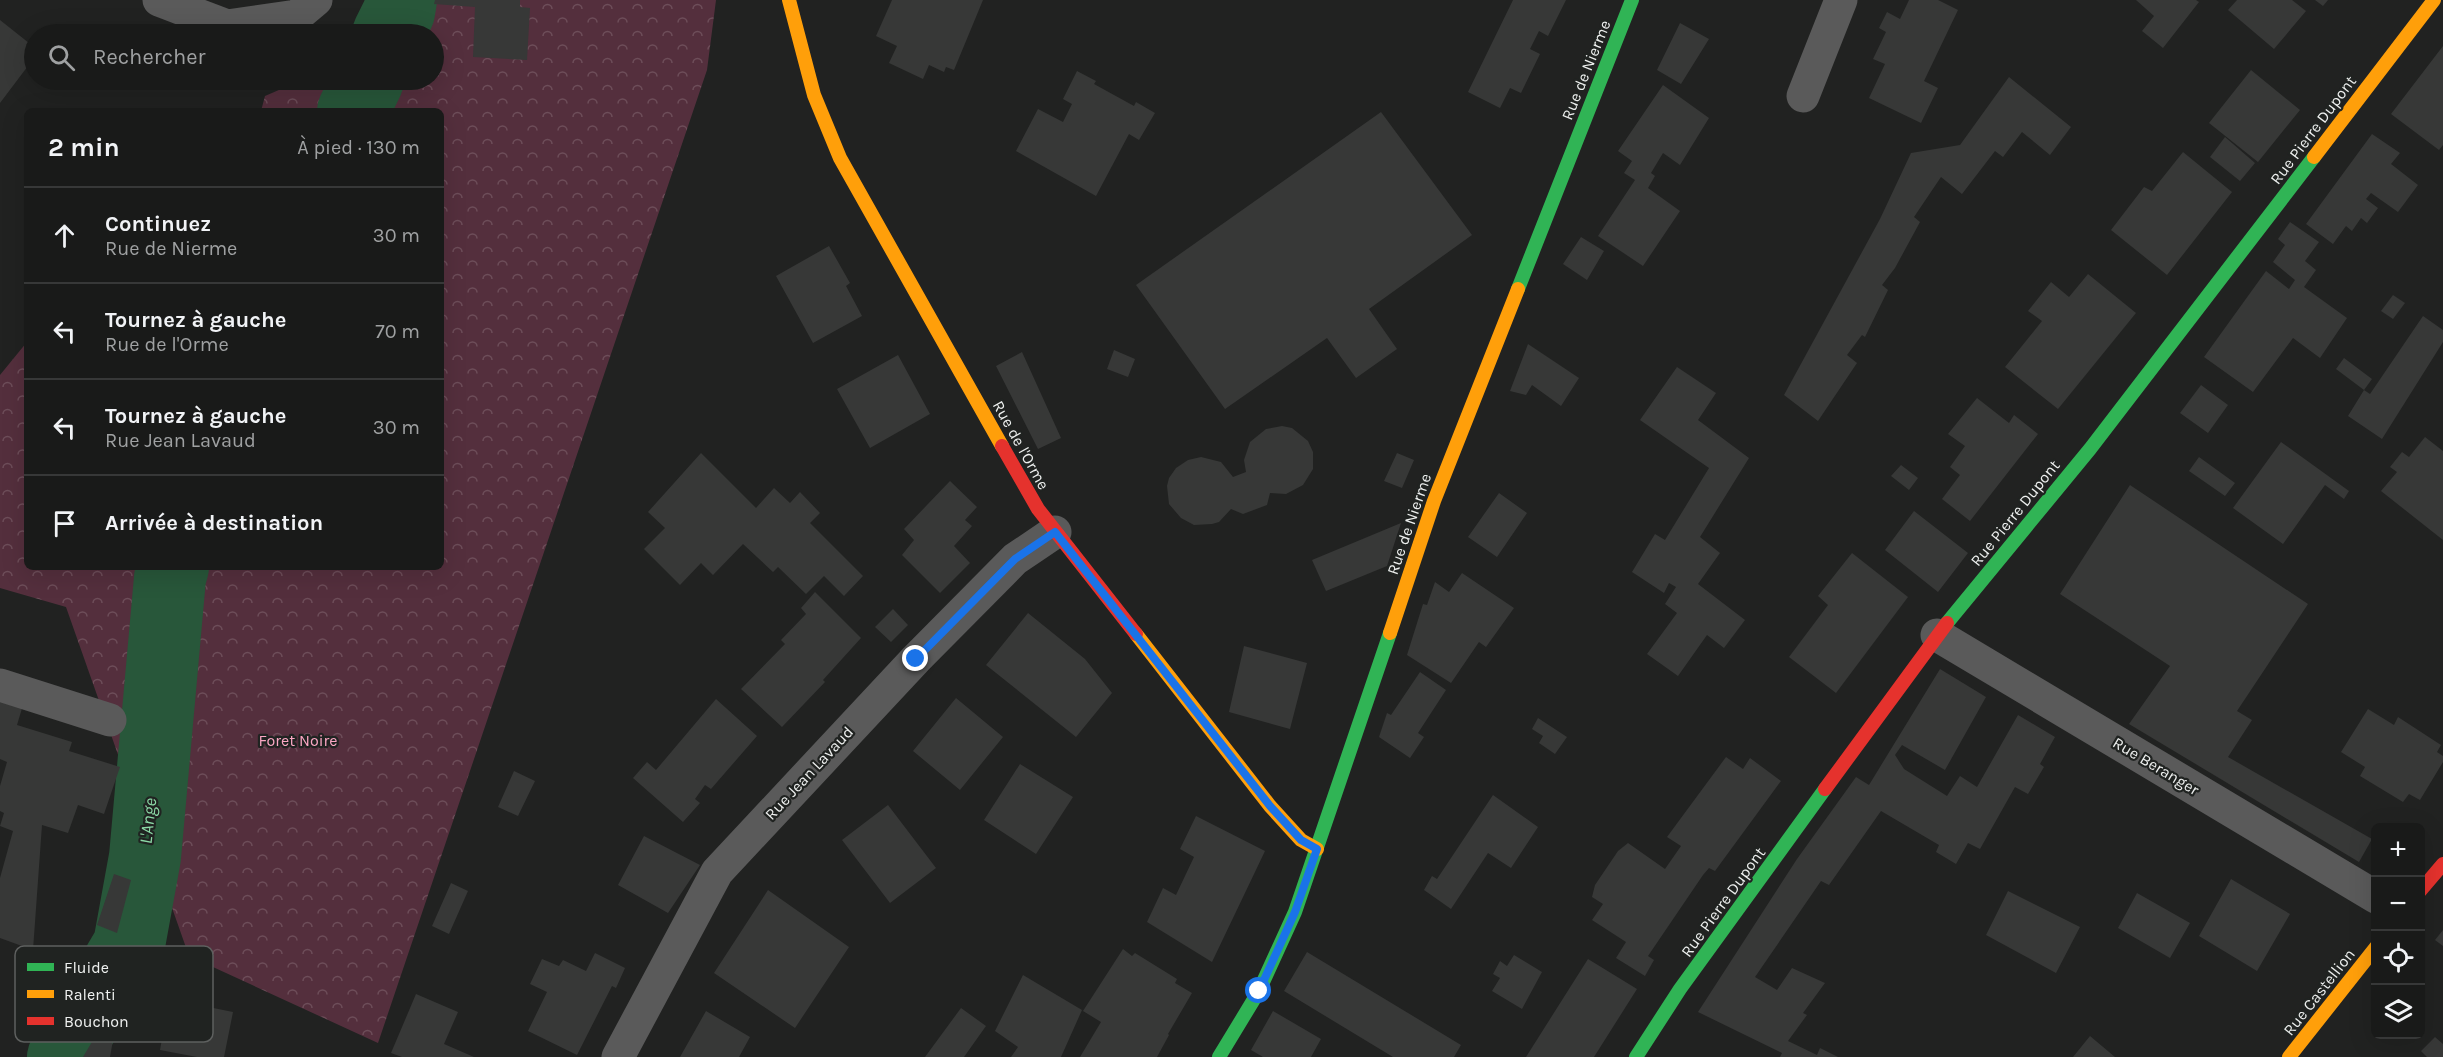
<!DOCTYPE html>
<html lang="fr">
<head>
<meta charset="utf-8">
<style>
  :root { --surface:#191a19; --page:#222322; --text:#f1f3f6; --muted:#9fa1a2; --line:#373838 }
  body { margin:0; font-family:Karla,sans-serif; background:var(--page); color:var(--text) }
  .controls { position:absolute; right:18px; bottom:18px; display:grid; overflow:hidden; border-radius:9px; box-shadow:0 6px 24px #0002 }
  .controls button { width:54px; height:54px; display:grid; place-items:center; padding:0; border:0; border-bottom:2px solid var(--line); background:var(--surface); color:var(--text); font:30px sans-serif }
  .stop { position:absolute; width:18px; height:18px; margin:-14px; border:4px solid #1a73e8; border-radius:50%; background:#fff }
  .stop.end { background:#1a73e8; border-color:#fff; box-shadow:0 2px 6px #0008 }
  .list { margin:0; padding:0; list-style:none }
  h2 { display:flex; justify-content:space-between; align-items:center; height:78px; margin:0; padding:0 24px; font-size:26px }
  h2 small { font-size:20px; font-weight:400; color:var(--muted) }
  .list li { display:grid; grid-template-columns:39px 1fr auto; gap:18px; align-items:center; box-sizing:border-box; height:96px; padding:0 24px; border-top:2px solid var(--line) }
  .list b { display:block; font-size:22px; white-space:nowrap }
  .list p { margin:0; font-size:20px; white-space:nowrap; color:var(--muted) }
  .list em { font-size:20px; font-style:normal; color:var(--muted) }
  .icon { flex:none; width:33px; height:33px; fill:none; stroke:currentColor; stroke-width:2; stroke-linecap:round; stroke-linejoin:round }
  .map { position:relative; flex:none; width:2443px; height:1057px; overflow:hidden }
  .search { position:absolute; background:var(--surface); box-shadow:0 6px 24px #0002; left:24px; top:24px; width:420px; height:66px; display:flex; align-items:center; gap:15px; box-sizing:border-box; padding:0 21px; border-radius:33px; color:var(--muted); font-size:22px }
  .panel { position:absolute; background:var(--surface); box-shadow:0 6px 24px #0002; left:24px; top:108px; width:420px; height:462px; border-radius:9px }
  .map>svg:first-child { display:block }
</style>
</head>
<body>
<div class="map">
<svg width="2443" height="1057" viewBox="0 0 2443 1057">
  <defs>
    <pattern id="forest-crowns" width="20" height="18" patternUnits="userSpaceOnUse" patternTransform="scale(1.5)"><rect width="20" height="18" fill="#542f3d"/><path d="M2 6a3 3 0 1 1 6 0M12 15a3 3 0 1 1 6 0" fill="none" stroke="#6d4d59"/></pattern>
  </defs>
  <rect width="100%" height="100%" fill="#212221"/>
  <path fill="url(#forest-crowns)" d="M369 0H716L707 70 378 1043 189 956 66 607 0 588V375L27 342V567H441V111H261L265 96 302 80H434V34H356Z"/>
  <g fill="none" stroke-linecap="round" stroke-linejoin="round">
    <path stroke="#28573a" stroke-width="72" d="M388 34 399 12 401 0
      M353 111 368 80
      M63 1057 129 945 145 857 170 578 173 567"/>
  </g>
  <path fill="#373837" d="M435 0H520V7L530 8 527 60 473 57 475 7 434 4Z
    M892 0H983L954 70 946 67 944 72 929 65 923 79 889 63 897 46 876 36Z
    M1513 0H1566L1548 36 1539 31 1530 49 1540 54 1521 93 1510 88 1500 108 1468 92Z
    M1909 0H1938L1958 10 1924 81 1938 88 1921 123 1869 98 1885 64 1873 59 1886 32 1879 28 1887 12 1900 19Z
    M2136 0H2196L2199 2 2163 48 2142 31 2154 16Z
    M2237 0H2292L2306 11 2274 49 2228 10Z
    M2315 0H2328L2323 6Z
    M0 20 34 47V58L0 103Z
    M1680 23 1709 39 1681 84 1657 70Z
    M2443 46V145L2439 150 2391 114Z
    M2251 70 2300 110 2258 162 2209 123Z
    M1077 71 1096 81 1094 84 1134 106 1136 102 1155 113 1139 140 1129 134 1096 196 1016 151 1038 109 1063 122 1072 104 1063 99Z
    M2009 77 2071 127 2050 155 2022 132 2003 157 1995 151 1962 194 1941 177 1914 217 1920 222 1895 268 1882 285 1888 290 1865 337 1862 335 1847 355 1857 363 1818 421 1784 395 1880 219 1911 153 1960 145Z
    M1663 85 1709 118 1680 165 1663 153 1651 173 1655 176 1648 188 1680 211 1643 266 1598 236 1635 180 1624 173 1632 161 1618 151Z
    M1381 112 1472 235 1369 309 1397 349 1356 378 1327 338 1225 409 1136 285Z
    M2372 134 2400 153 2391 164 2418 185 2398 212 2371 193 2366 199 2378 208 2367 223 2361 218 2352 231 2346 226 2333 244 2306 224Z
    M2225 137 2255 163 2240 181 2210 157Z
    M2183 152 2232 192 2167 275 2111 230 2144 187 2152 191Z
    M2290 222 2319 242 2305 261 2316 270 2304 287 2347 318 2320 358 2293 338 2253 392 2204 357 2266 271 2289 289 2295 280 2273 262 2285 245 2278 239Z
    M1581 237 1604 251 1587 280 1563 264Z
    M829 246 850 283 846 286 862 316 813 343 776 276Z
    M2088 274 2136 313 2058 409 2005 367 2042 321 2028 311 2051 282 2069 297Z
    M2393 295 2405 303 2393 319 2381 311Z
    M2423 316 2443 330V342L2382 439 2348 416 2364 390 2370 394Z
    M1528 344 1579 378 1561 406 1532 385 1526 395 1510 391Z
    M1114 350 1135 359 1128 377 1107 369Z
    M1022 352 1061 438 1038 449 996 366Z
    M898 355 930 414 870 448 837 389Z
    M2344 358 2372 379 2364 390 2336 369Z
    M1677 367 1716 393 1698 420 1749 458 1700 537 1720 553 1698 584 1745 620 1724 648 1707 635 1678 676 1647 654 1677 613 1665 604 1676 587 1669 583 1664 593 1632 572 1655 534 1665 540 1709 468 1640 420Z
    M2201 385 2228 405 2208 433 2180 413Z
    M1977 398 2009 423 2014 415 2038 434 1970 521 1942 499 1960 475 1950 467 1965 446 1948 434Z
    M1282 426 1292 428 1308 441 1313 452V469L1303 485 1286 494 1270 493 1267 505 1243 514 1231 509 1219 522 1212 524 1194 525 1181 518 1169 504 1167 486 1169 478 1176 468 1188 460 1201 457 1221 462 1233 477 1246 472 1244 460 1250 442 1266 429Z
    M2425 437 2443 451V540L2381 491 2397 472 2390 467 2402 452 2409 457Z
    M2281 442 2349 491 2344 499 2325 485 2283 544 2233 508Z
    M701 453 756 508 774 488 790 503 800 492 820 513 810 523 863 576 844 596 824 576 806 594 778 567 773 572 743 544 713 575 701 563 680 585 644 549 665 528 648 512Z
    M1397 453 1414 460 1402 488 1384 481Z
    M2199 457 2235 483 2225 496 2189 471Z
    M1901 465 1918 478 1909 490 1891 476Z
    M950 481 977 507 965 520 972 526 954 546 970 563 940 593 902 555 914 540 904 529Z
    M2130 485 2308 604 2237 711 2252 720 2228 757 2372 839 2359 862 2129 724 2170 666 2060 594Z
    M1499 493 1527 513 1497 557 1468 537Z
    M1914 511 1968 553 1938 592 1885 550Z
    M1401 523 1387 566 1326 591 1312 560Z
    M1852 553 1908 597 1836 693 1789 657 1828 605 1818 596Z
    M1462 573 1514 608 1486 647 1479 642 1451 683 1407 655 1423 604 1427 605 1435 582 1449 592Z
    M815 592 861 638 823 680 825 682 782 727 741 689 785 644 781 640 806 614 801 608Z
    M893 609 908 625 891 642 875 627Z
    M1028 613 1085 659 1112 693 1076 737 986 665Z
    M1244 646 1307 663 1290 729 1229 712Z
    M1940 669 1986 697 1945 770 1902 745 1895 755 1904 769 1947 796 1960 776 1977 787 2018 715 2055 737 2040 764 2044 767 2028 794 2015 787 1980 849 1968 843 1956 864 1936 852 1939 845 1881 811 1829 885 1821 881 1755 977 1777 990 1792 968 1825 983 1803 1013 1807 1015 1788 1041 1817 1055 1820 1048 1838 1057H1780L1782 1053 1698 1012 1797 859 1856 777 1869 785Z
    M1420 672 1446 690 1418 733 1424 737 1410 758 1379 737 1387 713 1391 715Z
    M0 697 23 705 17 725 72 742 69 751 120 767 104 814 78 805 68 833 42 825 33 950 0 938V878L13 831 0 826 4 813 0 811V786L7 762 0 759Z
    M956 698 1003 737 960 790 913 751Z
    M716 699 757 736 711 789 705 785 695 799 700 803 683 822 633 778 647 762 656 770Z
    M2368 709 2394 725 2398 717 2441 745 2437 752 2443 756V762L2420 800 2409 794 2403 802 2360 776 2365 767 2341 752Z
    M1538 718 1567 737 1555 754 1539 743 1543 736 1532 729Z
    M1726 757 1743 769 1750 758 1781 781 1715 871 1709 868 1703 875 1648 956 1654 960 1645 976 1616 958 1626 942 1592 920 1603 904 1592 897 1595 885 1618 851 1628 843 1665 869 1681 846 1667 837Z
    M1020 764 1073 797 1036 854 984 820Z
    M514 771 535 781 518 816 498 807Z
    M1493 795 1538 827 1511 868 1488 853 1451 909 1424 890 1432 876 1437 879Z
    M888 805 936 868 890 903 842 840Z
    M1196 816 1265 851 1212 962 1147 922 1163 888 1176 895 1194 857 1180 849Z
    M644 836 700 865 668 913 618 885Z
    M114 874 131 880 117 933 97 925Z
    M2231 879 2290 914 2257 971 2199 936Z
    M451 883 468 891 449 934 432 926Z
    M768 890 849 947 795 1028 714 973Z
    M2008 891 2080 927 2056 973 1986 935Z
    M2137 893 2190 923 2170 958 2118 928Z
    M2443 930V946L2435 940Z
    M1123 949 1132 956 1135 953 1177 979 1175 983 1192 993 1168 1034 1169 1035 1157 1057H1080L1101 1022 1083 1011Z
    M1307 952 1461 1045 1454 1057H1393L1284 991Z
    M595 953 625 968 616 988 612 986 577 1055 528 1031 547 992 530 984 542 959 559 966 563 960 586 971Z
    M1514 955 1542 972 1522 1009 1492 991 1500 978 1493 974 1500 961 1507 966Z
    M1588 959 1637 989 1594 1057H1526Z
    M1023 975 1082 1010 1061 1057H1011L1018 1047 995 1031Z
    M416 994 458 1012 444 1044 474 1057H402L391 1053Z
    M169 999 233 1012 224 1057H197L160 1050Z
    M961 1008 986 1026 964 1057H925Z
    M706 1011 750 1037 739 1057H680Z
    M1273 1011 1321 1039 1311 1057H1263L1251 1050Z
    M96 1035 113 1040 110 1057H83Z
    M2090 1036 2115 1057H2073Z
    M2435 1037 2443 1044V1057H2427L2421 1051Z"/>
  <g fill="none" stroke-linecap="round" stroke-linejoin="round">
    <path stroke="#5a5a5a" stroke-width="33" d="M159 0 227 26 297 16 316 0
      M1803 96 1841 0
      M1937 635 2376 897
      M0 685 110 720
      M618 1057 717 872 916 659 1015 559 1055 532"/>
    <path stroke="#30b455" stroke-width="14" d="M1518 289 1632 0
      M1947 623 2090 449 2314 157
      M1219 1057 1259 991 1295 912 1390 633
      M1636 1057 1680 989 1825 789"/>
    <path stroke="#ff9f0a" stroke-width="14" d="M789 0 814 95 840 158 1002 446
      M2314 157 2434 0
      M1390 633 1434 501 1518 289
      M1136 634 1270 806 1301 840 1317 849
      M2289 1057 2376 947"/>
    <path stroke="#e5322d" stroke-width="14" d="M1002 446 1038 509 1136 634
      M1825 789 1947 623
      M2420 891 2443 864"/>
  </g>
  <g fill="none" stroke-linecap="round" stroke-linejoin="round">
    <path stroke="#1a73e8" stroke-width="8" d="M916 659 1015 559 1055 532 1270 806 1301 840 1317 849 1295 912 1259 991"/>
  </g>
  <g text-anchor="middle" dominant-baseline="central" stroke-width="4.5" stroke-linejoin="round" paint-order="stroke">
    <g font-size="16" fill="#eef0ef" stroke="#202321">
      <text transform="translate(1586 70) rotate(-68)">Rue de Nierme</text>
      <text transform="translate(2313 130) rotate(-53)">Rue Pierre Dupont</text>
      <text transform="translate(1021 445) rotate(61)">Rue de l'Orme</text>
      <text transform="translate(2015 513) rotate(-51)">Rue Pierre Dupont</text>
      <text transform="translate(1409 524) rotate(-71)">Rue de Nierme</text>
      <text transform="translate(2156 766) rotate(31)">Rue Beranger</text>
      <text transform="translate(809 773) rotate(-47)">Rue Jean Lavaud</text>
      <text transform="translate(1723 902) rotate(-54)">Rue Pierre Dupont</text>
      <text transform="translate(2319 992) rotate(-52)">Rue Castellion</text>
    </g>
    <g font-size="16" fill="#fba7c4" stroke="#202321">
      <text x="298" y="740">Foret Noire</text>
    </g>
    <g font-size="18" font-style="italic" fill="#8cdaa7" stroke="#202321">
      <text transform="translate(148 821) rotate(-84)">L'Ange</text>
    </g>
  </g>
  <rect x="15" y="946" width="198" height="96" rx="9" fill="#202321" stroke="#5e605f" stroke-width="1.5"/>
  <rect x="27" y="963" width="27" height="8" fill="#30b455"/>
  <rect x="27" y="990" width="27" height="8" fill="#ff9f0a"/>
  <rect x="27" y="1017" width="27" height="8" fill="#e5322d"/>
  <g font-size="16" fill="#eef0ef">
    <text x="64" y="973">Fluide</text>
    <text x="64" y="1000">Ralenti</text>
    <text x="64" y="1027">Bouchon</text>
  </g>
</svg>
<div class="controls">
<button>+</button>
<button>−</button>
<button><svg class="icon" aria-label="locate" viewBox="0 0 24 24"><circle cx="12" cy="12" r="6"/><path d="M12 2v4M12 18v4M2 12h4M18 12h4"/></svg></button>
<button><svg class="icon" aria-label="layers" viewBox="0 0 24 24"><path d="M12 4l9 5-9 5-9-5zM3 14l9 5 9-5"/></svg></button>
</div>
<div class="stop" style="left:1259px;top:991px"></div>
<div class="stop end" style="left:916px;top:659px"></div>
<div class="search"><svg class="icon" aria-label="search" viewBox="0 0 24 24"><circle cx="10" cy="10" r="6"/><path d="M15 15l6 6"/></svg>Rechercher</div>
<section class="panel">
<h2>2 min<small>À pied · 130 m</small></h2>
<ul class="list">
<li><svg class="icon" aria-label="ahead" viewBox="0 0 24 24"><path d="M12 20V5M6 11l6-6 6 6"/></svg><div><b>Continuez</b><p>Rue de Nierme</p></div><em>30 m</em></li>
<li><svg class="icon" aria-label="left" viewBox="0 0 24 24"><path d="M17 20v-9H6M10 6l-5 5 5 5"/></svg><div><b>Tournez à gauche</b><p>Rue de l'Orme</p></div><em>70 m</em></li>
<li><svg class="icon" aria-label="left" viewBox="0 0 24 24"><path d="M17 20v-9H6M10 6l-5 5 5 5"/></svg><div><b>Tournez à gauche</b><p>Rue Jean Lavaud</p></div><em>30 m</em></li>
<li><svg class="icon" aria-label="arrive" viewBox="0 0 24 24"><path d="M6 21V4h12l-3 4 3 4H6"/></svg><div><b>Arrivée à destination</b></div></li>
</ul>
</section>
</div>
</body>
</html>
